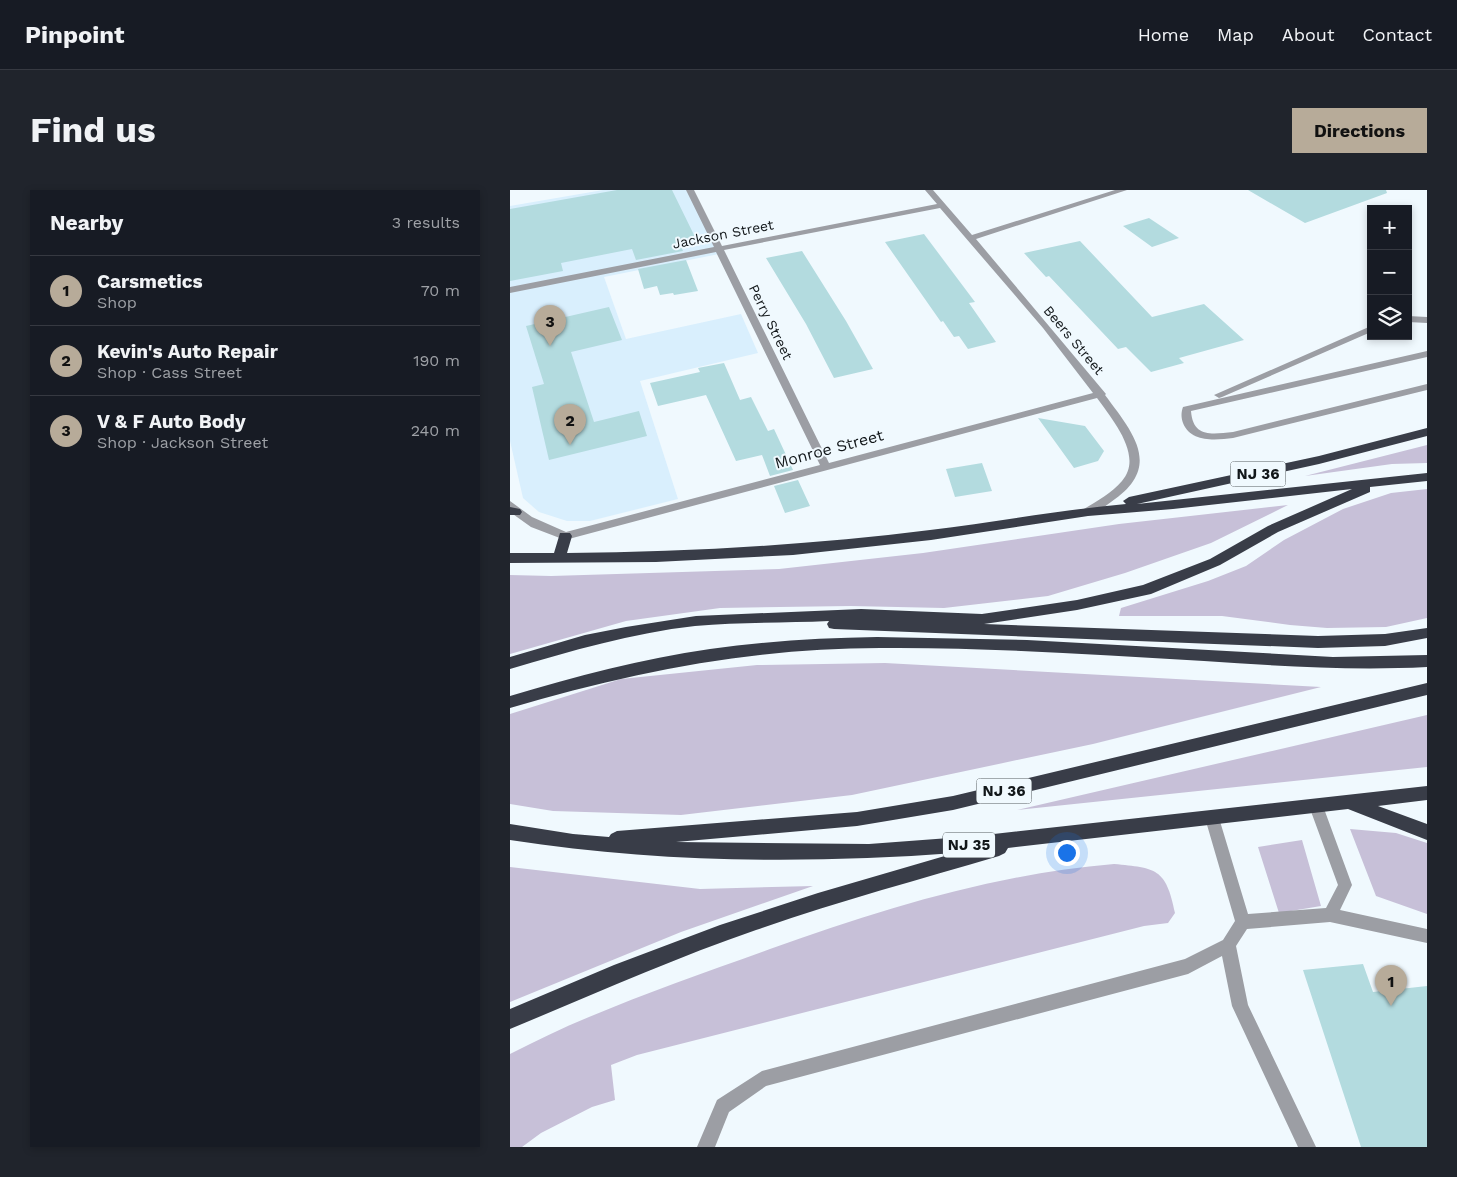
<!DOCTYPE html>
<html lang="en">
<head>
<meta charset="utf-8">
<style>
  :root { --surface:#171b24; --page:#20242c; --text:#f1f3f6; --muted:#9ea1a6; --line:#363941; --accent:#b7ab99 }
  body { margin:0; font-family:"Work Sans",sans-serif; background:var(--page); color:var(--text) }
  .controls { position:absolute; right:15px; top:15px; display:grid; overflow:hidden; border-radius:0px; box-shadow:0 2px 8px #0003 }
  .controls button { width:45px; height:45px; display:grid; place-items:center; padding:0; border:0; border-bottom:1px solid var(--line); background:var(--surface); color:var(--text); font:25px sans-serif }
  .you { position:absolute; left:556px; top:662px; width:18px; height:18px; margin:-12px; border:4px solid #fff; border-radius:50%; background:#1a73e8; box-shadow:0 0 0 8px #1a73e833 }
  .badge { display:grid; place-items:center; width:32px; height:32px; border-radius:50%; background:var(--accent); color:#111; font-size:16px; font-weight:700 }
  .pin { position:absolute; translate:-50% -41px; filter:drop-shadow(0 1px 2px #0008) }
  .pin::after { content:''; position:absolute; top:26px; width:18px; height:15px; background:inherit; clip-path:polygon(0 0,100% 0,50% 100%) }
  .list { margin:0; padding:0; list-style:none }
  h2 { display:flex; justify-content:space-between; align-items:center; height:65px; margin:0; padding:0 20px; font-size:21px }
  h2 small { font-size:16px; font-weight:400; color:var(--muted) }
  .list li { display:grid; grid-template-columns:32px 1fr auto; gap:15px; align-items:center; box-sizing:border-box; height:70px; padding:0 20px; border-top:1px solid var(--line) }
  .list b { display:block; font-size:19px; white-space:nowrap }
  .list p { margin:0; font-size:16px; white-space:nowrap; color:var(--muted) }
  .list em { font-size:16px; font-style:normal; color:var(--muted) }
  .icon { flex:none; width:28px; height:28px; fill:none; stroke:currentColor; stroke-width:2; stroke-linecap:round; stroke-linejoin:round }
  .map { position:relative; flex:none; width:917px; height:957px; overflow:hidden; border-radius:0px }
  header { display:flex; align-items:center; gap:30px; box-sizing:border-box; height:70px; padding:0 25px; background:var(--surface); border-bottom:1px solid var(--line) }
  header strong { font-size:24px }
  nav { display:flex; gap:28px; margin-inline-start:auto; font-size:18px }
  .intro { display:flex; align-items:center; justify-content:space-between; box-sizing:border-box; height:120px; padding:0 30px }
  h1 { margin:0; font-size:35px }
  .button { padding:12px 22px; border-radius:0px; background:var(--accent); color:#111; font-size:18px; font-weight:700 }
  main { display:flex; gap:30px; padding:0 30px }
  aside { flex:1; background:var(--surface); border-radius:0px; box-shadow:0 2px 8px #0003 }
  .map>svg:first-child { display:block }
</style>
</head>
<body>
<header>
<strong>Pinpoint</strong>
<nav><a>Home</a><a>Map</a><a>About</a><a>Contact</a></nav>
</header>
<div class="intro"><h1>Find us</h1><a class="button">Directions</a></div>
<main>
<aside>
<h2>Nearby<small>3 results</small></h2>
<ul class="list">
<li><span class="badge">1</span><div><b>Carsmetics</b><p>Shop</p></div><em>70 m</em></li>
<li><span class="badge">2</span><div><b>Kevin's Auto Repair</b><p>Shop · Cass Street</p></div><em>190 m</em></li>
<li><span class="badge">3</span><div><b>V &amp; F Auto Body</b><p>Shop · Jackson Street</p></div><em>240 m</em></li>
</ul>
</aside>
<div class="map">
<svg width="917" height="957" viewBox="0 0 917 957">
  <rect width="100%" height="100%" fill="#f0f9fe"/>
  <path fill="#d9effd" d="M93 0H180L209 64 94 87 116 149 231 124 248 163 130 191 168 309 80 331H57L29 322 13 308 0 251V16Z"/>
  <path fill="#c7c0d8" d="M917 255V273L882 274 795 286Z
    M917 299V428L876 437 817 438 780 435 712 426H609L611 418 698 391 736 376 774 350 833 319 881 303Z
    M778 315 701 353 615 383 538 406 434 418 341 416 210 418 116 431 0 464V385L41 386 269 379 413 363 609 334Z
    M375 473 811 497 583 554 342 605 171 625 43 621 0 614V524L111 489 247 475Z
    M917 525V577L507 620Z
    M840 639 886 643 917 653V724L866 706Z
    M792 650 811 716 769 723 748 657Z
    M604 674C646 678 656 678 665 723L658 733 634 736 127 865 101 875 105 910 82 917 31 943 12 957H0V864C26 851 52 838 79 827 138 802 199 781 260 759 372 719 485 684 604 674Z
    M0 677 190 699 303 696 171 742 0 812Z"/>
  <path fill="#b3dbdf" d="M107 0H162L185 47 168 50 173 61 126 70 122 59 51 73 53 81 0 91V19Z
    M738 0H876L877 3 795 33Z
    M639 28 669 48 642 57 613 36Z
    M414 44 465 112 459 113 486 152 458 159 449 146 444 147 433 131 431 132 375 52Z
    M570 51 642 127 694 114 734 150 669 168 674 173 641 182 616 157 608 159 539 86 536 87 514 63Z
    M292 61 336 131 363 179 324 188 296 134 256 68Z
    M176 70 188 101 164 105 163 103 150 105 147 96 134 99 128 79Z
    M99 117 112 150 61 162 84 232 129 221 137 246 39 270 22 197 34 194 16 136Z
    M214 173 230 210 241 207 258 241 264 239 283 280 260 286 252 265 226 271 196 205 148 216 140 193 190 182 188 178Z
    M528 228 575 236 594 261 588 271 564 278Z
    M472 273 482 301 445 307 436 279Z
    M288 290 300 316 275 323 264 296Z
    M853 774 863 802 917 796V957H851L793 780Z"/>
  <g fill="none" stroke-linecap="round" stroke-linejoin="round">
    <path fill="#9c9ea4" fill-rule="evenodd" d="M176 0H184L212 56 427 14 415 0H423L462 45 605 0H617L466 49 596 204 595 205C624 244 653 277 601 312 594 317 583 327 574 325L573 322 574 319C587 311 602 303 612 291 634 266 602 229 587 208L55 350 21 337 0 322V311L22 327 56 342 310 275 206 62 0 103V97L204 57ZM430 18 533 138 583 203 319 273 214 60Z
      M898 126 917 127V133L898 132Z
      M861 136V142L712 207 709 208 704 205Z
      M917 161V167L681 221C683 248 702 244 723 242L917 194V200L723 248C706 250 681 253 673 233 671 228 671 222 673 217Z
      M806 610 811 612 813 616 842 695 830 720 917 739V753L820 732 737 739 726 756 738 815 806 957H788L722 816 712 766 678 784 256 896 219 922 205 957H187L207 910 252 881 675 769 713 750 725 731 695 628 697 624 702 622 707 624 709 628 738 724 816 718 828 695 799 616 801 612Z"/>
    <path fill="#393d48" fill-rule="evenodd" d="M917 238V246L809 274 627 314 917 283V291L860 297V302L768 342 710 375 641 404 567 420 474 434 808 446 875 444 917 438V448L875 456 808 458 324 439 319 438 317 434 319 431C275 433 229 432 185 436 122 443 61 461 0 479V467L75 445 116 437 186 426 351 419 472 424 567 410 633 395 700 369 758 336 842 299 663 319 578 326 421 350 283 365 146 372 0 373V363H44L50 343H60L62 346 57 363C179 362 300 355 420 340 486 332 550 320 616 314L613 311 619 307 809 266Z
      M0 317 10 319 12 322 10 325H0Z
      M367 447 517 450 823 467 917 465V477C842 481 769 476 694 471 586 465 478 457 370 458 243 458 121 482 0 518V506C66 486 132 469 200 459 256 451 311 448 367 447Z
      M917 493V505L443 620 347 636 166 652 359 654 466 646 917 596V610L868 616 917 634V650L838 619 498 658 495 663 489 666C408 690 326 712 246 740 162 769 82 805 0 839V819L104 775 210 735 308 703 445 663C297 674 147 673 0 650V634L63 644 99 647 101 644 107 641 347 622 443 606Z"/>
  </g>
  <g text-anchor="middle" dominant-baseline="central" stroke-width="4" stroke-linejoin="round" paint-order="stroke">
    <g font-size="14" fill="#12171a" stroke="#f0f9fe">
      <text transform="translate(213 44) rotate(-11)">Jackson Street</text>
      <text transform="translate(261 132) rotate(64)">Perry Street</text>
      <text transform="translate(564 150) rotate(50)">Beers Street</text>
    </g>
    <g fill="#f0f9fe" stroke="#555b5e" stroke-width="1">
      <rect x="720.5" y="271.5" width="55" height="25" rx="4"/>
      <rect x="466.5" y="588.5" width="55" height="25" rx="4"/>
      <rect x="433" y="642.5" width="52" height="25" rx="4"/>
    </g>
    <g font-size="15" font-weight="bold" fill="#12171a">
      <text x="748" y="284">NJ 36</text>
      <text x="494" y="601">NJ 36</text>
      <text x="459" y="655">NJ 35</text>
    </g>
    <g font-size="16" fill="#12171a" stroke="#f0f9fe">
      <text transform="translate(319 259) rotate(-15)">Monroe Street</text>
    </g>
  </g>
</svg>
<div class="controls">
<button>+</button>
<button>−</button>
<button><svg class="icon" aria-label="layers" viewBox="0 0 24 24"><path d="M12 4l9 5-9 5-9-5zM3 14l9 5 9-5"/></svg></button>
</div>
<div class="you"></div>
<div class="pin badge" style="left:881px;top:816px">1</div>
<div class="pin badge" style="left:60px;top:255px">2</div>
<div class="pin badge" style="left:40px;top:156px">3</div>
</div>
</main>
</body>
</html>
